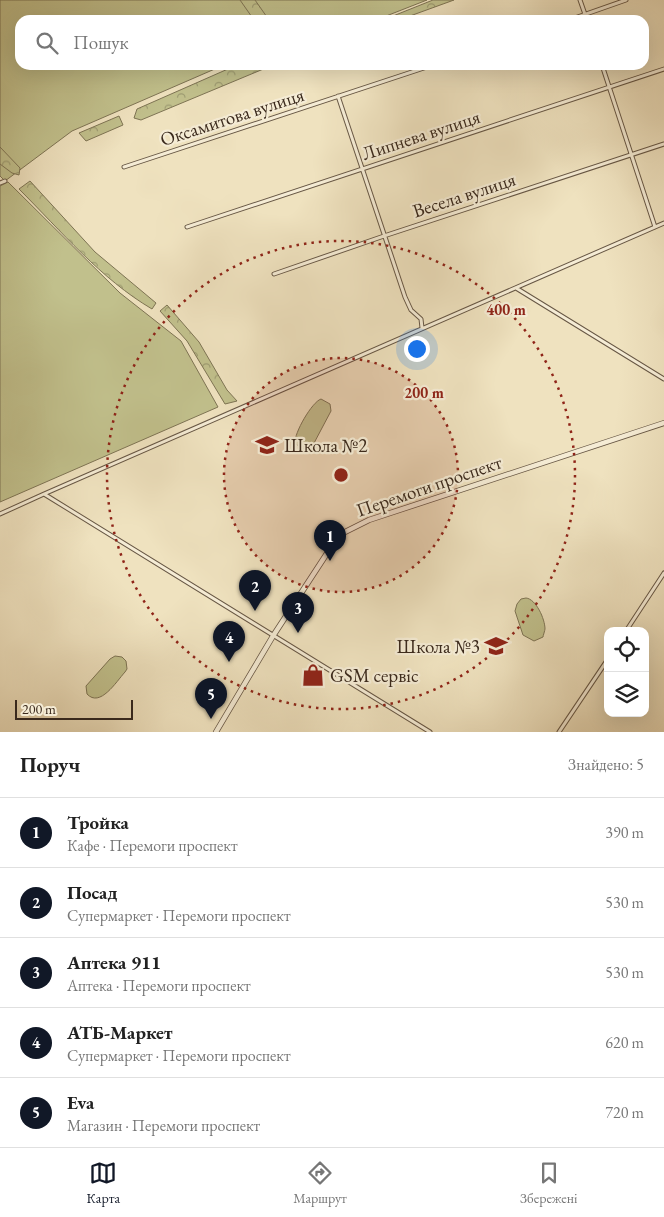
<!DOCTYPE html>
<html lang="uk">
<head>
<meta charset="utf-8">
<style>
  :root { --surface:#fff; --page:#f6f6f6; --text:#222; --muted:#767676; --line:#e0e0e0; --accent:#111827 }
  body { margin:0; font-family:"EB Garamond",serif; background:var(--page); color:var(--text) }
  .controls { position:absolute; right:15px; bottom:15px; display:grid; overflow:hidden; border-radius:10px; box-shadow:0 5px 20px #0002 }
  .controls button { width:45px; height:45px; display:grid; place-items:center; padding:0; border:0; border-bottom:1px solid var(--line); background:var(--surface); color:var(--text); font:25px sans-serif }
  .scale { position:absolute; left:15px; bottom:12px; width:118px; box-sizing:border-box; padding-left:5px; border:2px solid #3a291c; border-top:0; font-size:14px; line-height:18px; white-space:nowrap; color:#3a291c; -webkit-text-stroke:4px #f5ecd5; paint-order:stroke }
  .you { position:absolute; left:416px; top:348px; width:18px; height:18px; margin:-12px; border:4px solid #fff; border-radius:50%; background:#1a73e8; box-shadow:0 0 0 8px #1a73e833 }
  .badge { display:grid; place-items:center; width:32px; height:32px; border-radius:50%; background:var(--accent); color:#fff; font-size:16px; font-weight:700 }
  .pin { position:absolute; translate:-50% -41px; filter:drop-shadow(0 1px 2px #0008) }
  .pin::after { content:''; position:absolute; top:26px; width:18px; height:15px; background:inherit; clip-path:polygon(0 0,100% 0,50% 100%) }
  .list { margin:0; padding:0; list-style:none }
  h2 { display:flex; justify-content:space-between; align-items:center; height:65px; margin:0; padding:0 20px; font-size:21px }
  h2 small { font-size:16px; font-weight:400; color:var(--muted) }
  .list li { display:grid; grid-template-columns:32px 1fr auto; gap:15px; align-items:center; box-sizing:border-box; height:70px; padding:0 20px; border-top:1px solid var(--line) }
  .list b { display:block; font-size:19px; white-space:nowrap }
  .list p { margin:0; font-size:16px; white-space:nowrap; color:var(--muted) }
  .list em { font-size:16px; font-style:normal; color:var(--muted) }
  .icon { flex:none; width:28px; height:28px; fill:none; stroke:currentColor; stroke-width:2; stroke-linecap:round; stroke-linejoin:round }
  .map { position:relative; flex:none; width:664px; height:732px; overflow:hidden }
  .search { position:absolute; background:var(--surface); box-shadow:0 5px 20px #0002; left:15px; right:15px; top:15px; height:55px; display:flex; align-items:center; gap:12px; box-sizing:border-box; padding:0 18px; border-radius:15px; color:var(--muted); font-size:19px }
  .sheet { height:415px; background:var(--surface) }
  nav { display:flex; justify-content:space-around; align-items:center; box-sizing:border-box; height:70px; border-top:1px solid var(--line); background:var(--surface); font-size:14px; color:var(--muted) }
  nav a { display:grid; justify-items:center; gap:2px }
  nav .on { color:var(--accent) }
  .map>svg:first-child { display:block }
</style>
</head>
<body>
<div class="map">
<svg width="664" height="732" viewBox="0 0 664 732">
  <defs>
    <pattern id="forest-crowns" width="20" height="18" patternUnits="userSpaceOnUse" patternTransform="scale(1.25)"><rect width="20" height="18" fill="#c1c08c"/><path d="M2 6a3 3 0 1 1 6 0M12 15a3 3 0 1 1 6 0" fill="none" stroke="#9e9c72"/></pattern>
  </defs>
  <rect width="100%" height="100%" fill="#efe2bf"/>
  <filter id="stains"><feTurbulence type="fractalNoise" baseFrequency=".004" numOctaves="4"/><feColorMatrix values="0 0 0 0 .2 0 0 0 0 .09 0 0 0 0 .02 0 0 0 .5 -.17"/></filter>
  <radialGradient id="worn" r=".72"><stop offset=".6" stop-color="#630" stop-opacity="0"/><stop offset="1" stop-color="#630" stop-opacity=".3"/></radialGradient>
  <path fill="#c1c08c" stroke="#7e7454" d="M0 0H427L376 20H20V65H224L72 131 5 181 0 176Z
    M8 182 120 293 181 341 218 407 0 502V186Z
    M321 399 330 404 331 411 313 445 309 449H302L295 443C294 433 312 402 321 399Z
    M526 598C536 599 545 619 545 629 545 630 543 636 543 637L534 641 523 635 515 611 517 604 521 599Z
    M115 656 122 657 126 661 127 669 125 672C116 682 100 708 87 694L86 686 110 659Z"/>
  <path fill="url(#forest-crowns)" stroke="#7e7454" d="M240 0H255L269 20H254Z
    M433 0H454L399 20H383Z
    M237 65H273L141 120 134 118 137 109Z
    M119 116 123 125 86 141 79 133Z
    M0 147 20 168 19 175 12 173 0 164Z
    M30 181 95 252 156 303 152 309C101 279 61 231 19 189Z
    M167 305 199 342 227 390 237 401 225 404 187 341 160 311Z"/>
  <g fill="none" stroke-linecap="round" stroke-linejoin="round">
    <defs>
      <path id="minor" d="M580 0 587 20
        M569 20 626 0
        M602 65 655 227
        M338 96 405 297 411 310 421 319 422 328
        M124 167 433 65
        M0 183 5 181
        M187 227 664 69
        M274 274 384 236 664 144
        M516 288 664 379
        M0 514 44 494
        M626 631 664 573
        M430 732 44 494 664 223
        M559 732 608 659"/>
      <path id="tertiary" d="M216 732 273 636 339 535 369 520 664 423"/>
    </defs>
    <use href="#minor" stroke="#675745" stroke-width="5"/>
    <use href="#tertiary" stroke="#675745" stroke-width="6"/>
    <use href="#minor" stroke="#f5ecd5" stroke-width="3"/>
    <use href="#tertiary" stroke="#f5ecd5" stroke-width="4.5"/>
  </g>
  <circle cx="341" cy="475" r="117" fill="#8f2418" fill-opacity=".12"/>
  <g fill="none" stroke="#8f2418" stroke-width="2.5" stroke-dasharray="2.5 5">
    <circle cx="341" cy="475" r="117"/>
    <circle cx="341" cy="475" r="234"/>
  </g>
  <defs>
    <symbol id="school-bare" viewBox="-9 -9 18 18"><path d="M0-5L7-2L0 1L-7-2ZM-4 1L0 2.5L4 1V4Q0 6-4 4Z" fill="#8f2418" stroke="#f5ecd5" stroke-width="2.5" paint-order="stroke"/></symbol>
    <symbol id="shop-bare" viewBox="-9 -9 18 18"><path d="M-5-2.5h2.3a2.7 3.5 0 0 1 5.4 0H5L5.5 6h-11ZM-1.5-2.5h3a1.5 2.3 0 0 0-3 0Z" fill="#8f2418" stroke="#f5ecd5" stroke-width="2.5" paint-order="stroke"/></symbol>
  </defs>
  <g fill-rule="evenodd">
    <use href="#school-bare" x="251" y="429" width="32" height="32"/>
    <use href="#school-bare" x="480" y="630" width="32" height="32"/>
    <use href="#shop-bare" x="297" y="659" width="32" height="32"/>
  </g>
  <g text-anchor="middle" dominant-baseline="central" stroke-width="4.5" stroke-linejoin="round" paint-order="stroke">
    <g font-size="19" fill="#3a291c" stroke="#f5ecd5">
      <text transform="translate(232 117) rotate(-18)">Оксамитова вулиця</text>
      <text transform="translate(421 135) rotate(-18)">Липнева вулиця</text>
      <text transform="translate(464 195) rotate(-18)">Весела вулиця</text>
      <text transform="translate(429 486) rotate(-19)">Перемоги проспект</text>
    </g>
    <g font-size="19" fill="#3a291c" stroke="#f5ecd5" text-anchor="start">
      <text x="284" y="445">Школа №2</text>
      <text x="480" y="646" text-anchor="end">Школа №3</text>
      <text x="330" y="675">GSM сервіс</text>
    </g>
  </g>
  <circle cx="341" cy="475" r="8" fill="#8f2418" stroke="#f5ecd5" stroke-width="2.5"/>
  <g font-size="15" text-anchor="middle" font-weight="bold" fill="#8f2418" stroke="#f5ecd5" stroke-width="4.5" stroke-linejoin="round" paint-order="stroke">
    <text x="506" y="315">400 m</text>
    <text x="424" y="398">200 m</text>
  </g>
  <rect width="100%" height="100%" filter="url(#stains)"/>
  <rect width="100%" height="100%" fill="url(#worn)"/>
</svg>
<div class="controls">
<button><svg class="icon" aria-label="locate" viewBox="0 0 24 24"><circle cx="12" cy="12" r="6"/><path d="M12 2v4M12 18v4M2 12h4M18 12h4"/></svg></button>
<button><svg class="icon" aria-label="layers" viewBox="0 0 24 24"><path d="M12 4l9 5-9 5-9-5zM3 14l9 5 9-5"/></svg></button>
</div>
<div class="scale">200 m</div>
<div class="you"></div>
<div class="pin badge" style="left:330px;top:561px">1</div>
<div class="pin badge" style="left:255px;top:611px">2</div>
<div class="pin badge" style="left:298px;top:633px">3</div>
<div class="pin badge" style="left:229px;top:662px">4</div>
<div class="pin badge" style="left:211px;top:719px">5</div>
<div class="search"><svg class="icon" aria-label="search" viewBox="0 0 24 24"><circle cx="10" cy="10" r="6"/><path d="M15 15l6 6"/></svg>Пошук</div>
</div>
<section class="sheet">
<h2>Поруч<small>Знайдено: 5</small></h2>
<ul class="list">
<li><span class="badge">1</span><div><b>Тройка</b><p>Кафе · Перемоги проспект</p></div><em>390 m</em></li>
<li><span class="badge">2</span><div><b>Посад</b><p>Супермаркет · Перемоги проспект</p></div><em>530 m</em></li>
<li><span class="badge">3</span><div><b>Аптека 911</b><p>Аптека · Перемоги проспект</p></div><em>530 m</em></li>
<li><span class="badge">4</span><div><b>АТБ-Маркет</b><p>Супермаркет · Перемоги проспект</p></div><em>620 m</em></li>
<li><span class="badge">5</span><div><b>Eva</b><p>Магазин · Перемоги проспект</p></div><em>720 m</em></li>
</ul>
</section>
<nav>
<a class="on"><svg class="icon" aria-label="map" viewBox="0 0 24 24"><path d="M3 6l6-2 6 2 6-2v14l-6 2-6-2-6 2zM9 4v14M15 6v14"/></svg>Карта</a>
<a><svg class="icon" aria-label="directions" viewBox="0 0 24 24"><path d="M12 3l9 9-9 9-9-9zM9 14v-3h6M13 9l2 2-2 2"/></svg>Маршрут</a>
<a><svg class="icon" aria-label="saved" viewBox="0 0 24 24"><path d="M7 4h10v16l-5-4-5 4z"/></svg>Збережені</a>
</nav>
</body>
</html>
